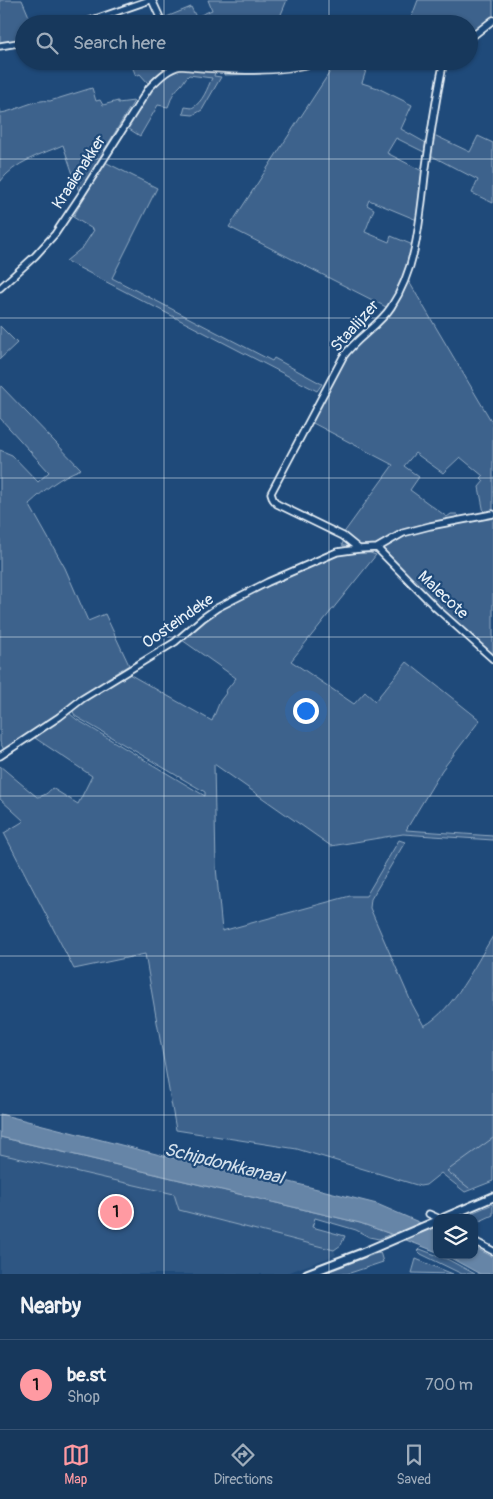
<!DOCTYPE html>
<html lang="en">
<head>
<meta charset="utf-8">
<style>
  :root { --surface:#17385c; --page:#203f62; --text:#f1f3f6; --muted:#9eacbb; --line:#365272; --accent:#ff9aa2 }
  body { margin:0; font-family:Pangolin,sans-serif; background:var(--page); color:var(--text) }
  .controls { position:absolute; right:15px; bottom:15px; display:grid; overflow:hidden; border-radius:10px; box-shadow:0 1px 4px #0004 }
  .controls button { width:45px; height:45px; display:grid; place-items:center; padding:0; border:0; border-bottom:1px solid var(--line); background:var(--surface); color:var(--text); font:25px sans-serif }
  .you { position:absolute; left:305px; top:710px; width:18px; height:18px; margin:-12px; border:4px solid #fff; border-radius:50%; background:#1a73e8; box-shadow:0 0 0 8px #1a73e833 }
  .badge { display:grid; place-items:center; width:32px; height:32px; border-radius:50%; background:var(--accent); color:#111; font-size:16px; font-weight:700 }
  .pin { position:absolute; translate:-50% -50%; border:2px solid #fff; box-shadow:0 1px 5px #0006 }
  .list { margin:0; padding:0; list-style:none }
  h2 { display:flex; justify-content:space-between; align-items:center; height:65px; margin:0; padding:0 20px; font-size:21px }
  h2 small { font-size:16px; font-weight:400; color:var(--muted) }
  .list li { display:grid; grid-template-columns:32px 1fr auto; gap:15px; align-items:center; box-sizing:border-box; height:90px; padding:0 20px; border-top:1px solid var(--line) }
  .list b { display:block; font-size:19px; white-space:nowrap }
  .list p { margin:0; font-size:16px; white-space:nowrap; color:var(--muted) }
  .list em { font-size:16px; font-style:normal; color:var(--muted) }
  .icon { flex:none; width:28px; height:28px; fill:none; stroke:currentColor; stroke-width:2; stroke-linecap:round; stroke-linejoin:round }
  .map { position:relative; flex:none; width:493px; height:1274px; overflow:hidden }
  .search { position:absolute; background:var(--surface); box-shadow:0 1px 4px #0004; left:15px; right:15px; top:15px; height:55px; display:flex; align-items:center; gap:12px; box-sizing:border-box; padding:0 18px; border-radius:28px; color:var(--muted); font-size:19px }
  .sheet { height:155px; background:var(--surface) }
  nav { display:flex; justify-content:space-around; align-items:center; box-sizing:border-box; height:70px; border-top:1px solid var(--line); background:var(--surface); font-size:14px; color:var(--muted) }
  nav a { display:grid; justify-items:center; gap:2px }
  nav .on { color:var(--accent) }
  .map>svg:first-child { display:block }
</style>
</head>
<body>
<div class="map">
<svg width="493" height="1274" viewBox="0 0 493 1274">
  <rect width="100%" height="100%" fill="#1f4a7a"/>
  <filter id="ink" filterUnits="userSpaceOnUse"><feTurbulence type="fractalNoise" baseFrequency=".02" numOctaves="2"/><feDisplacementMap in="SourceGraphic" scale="10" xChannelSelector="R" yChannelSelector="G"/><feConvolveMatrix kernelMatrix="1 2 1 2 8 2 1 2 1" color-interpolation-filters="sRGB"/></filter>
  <g filter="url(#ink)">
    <path fill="#2e5683" d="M0 1154 174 1194 180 1210 334 1250 336 1255 284 1274H0Z"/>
    <path fill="#3c628c" stroke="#92aac2" d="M0 0H22L31 21 52 18 54 24H24V40L0 44Z
      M208 0H287L277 24H166L164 18 191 7 196 17 212 10Z
      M418 0H493V17L469 36V24H409Z
      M130 61H170L167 66 148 83 140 74 136 76Z
      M178 61H263L261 74 224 75 225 67 180 63Z
      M337 61H369L362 83 378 88 412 105 401 129 426 143 424 152 396 138 387 153 422 171 417 220 369 200 367 205 374 209 365 232 389 242 391 236 413 245C409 268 399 288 388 308L229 227Z
      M184 69 215 72 214 76 221 77 202 110 193 115 183 114 185 107 192 108C203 102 207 89 212 78L189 75C185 78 184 82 181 85 171 95 173 95 168 107L158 105 140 136 126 127C140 107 156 72 184 69Z
      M92 88 96 101 100 100 103 105 118 101V103L134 101 79 192 63 145C42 154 14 162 0 182V109L1 113C16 111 36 98 50 101Z
      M434 135 470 152 478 136 493 143V203L472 193 478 180 430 155Z
      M105 162 157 188 112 278 272 361 274 358 322 384 317 391 66 261 83 247 94 230 73 217Z
      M408 280 493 424V511L484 513 479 487 484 481 481 478 483 476 460 457 443 473 415 453 404 466 419 477 410 490 447 517 451 514H457L460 517 409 528 377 544 370 546H360L352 541 349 546H343L342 544 347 536 343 534 393 465 311 422 350 352 383 322 394 310Z
      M0 326 17 343 0 359Z
      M0 385 81 469C58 478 47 488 29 504L65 568 88 621 105 614 129 665 106 679 107 681C72 702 39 727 4 750L0 742V450L12 455 38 482 49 472 0 418Z
      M493 517V655L439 607 384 551V548C415 526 457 524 493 517Z
      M350 553H370L376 555 291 661 354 704 365 692 375 701 407 662 480 720 442 770 406 830 493 836V840L403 834 331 846 214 764 216 867 222 931 350 896H366L399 840 405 842 371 899 370 908 412 1004 424 1026C455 1008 474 966 493 936V1181L465 1192 441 1173 426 1185 420 1186 297 1149 176 1130 145 954 74 969 4 833 24 821 0 799V766L37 797C44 796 48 793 52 788L78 804 92 776 35 738 69 713 76 719 205 796V792L75 716 72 709 84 700 129 674 212 721 220 701 226 693 225 692 236 678 182 640 203 622 228 605 307 568 338 555Z
      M0 1137 360 1223 391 1234 379 1239 369 1237 356 1230 315 1218 312 1227 345 1236 341 1245 334 1250 179 1210 174 1194 0 1154Z
      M493 1204V1215L478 1222 474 1228V1218H471L469 1214Z
      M420 1249 449 1260 475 1274H462L421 1254 418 1251Z
      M380 1252 383 1262 347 1274H322Z
      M416 1259 453 1274 412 1273Z"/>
    <path fill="#6685a7" stroke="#9ab0c7" d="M0 1114 164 1156 266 1176 377 1204 437 1230V1252L388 1233 360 1223 0 1137Z
      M474 1247 493 1257V1274H480L445 1255H474Z"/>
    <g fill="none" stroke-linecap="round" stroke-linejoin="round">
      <path stroke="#9ab0c7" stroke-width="1" d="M469 1188 447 1171 493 1138"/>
      <defs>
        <path id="minor" d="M152 0 163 24
          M81 24 150 0
          M469 39 493 20
          M0 46 24 42
          M0 288 35 256 55 234 81 195 149 88C158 79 168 68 181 66 227 70 276 75 321 61
          M377 548 436 608 493 659
          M359 549 343 536 277 504 273 499 271 493 343 357C356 338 379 326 391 307 418 266 420 215 426 167 431 132 436 96 444 61
          M0 756 59 717 82 699 175 642 203 618 217 608 268 582 337 552 359 549 377 548 403 533 430 526 493 514
          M429 1214 438 1218
          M474 1241 493 1251"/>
        <path id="major" d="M444 1218 493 1197
          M307 1274 362 1253 437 1221"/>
      </defs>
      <use href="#minor" stroke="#e8f1f8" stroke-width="9"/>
      <use href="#major" stroke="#e8f1f8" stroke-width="11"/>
      <use href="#minor" stroke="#1f4a7a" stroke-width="5.5"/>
      <use href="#major" stroke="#1f4a7a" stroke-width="7"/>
    </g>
  </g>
  <path fill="none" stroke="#e8f1f8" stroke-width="1" stroke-opacity="0.55" d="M164 0V24M329 0V24M164 61V1274M329 61V1274M0 159H493M0 318H493M0 478H493M0 637H493M0 796H493M0 956H493M0 1115H493"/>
  <g text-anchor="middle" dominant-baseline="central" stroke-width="4.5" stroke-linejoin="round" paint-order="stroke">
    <g font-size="16" fill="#e8f1f8" stroke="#1f4a7a">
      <text transform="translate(79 172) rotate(-57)">Kraaienakker</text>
      <text transform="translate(355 326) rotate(-48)">Staalijzer</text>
      <text transform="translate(443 595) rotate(43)">Malecote</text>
      <text transform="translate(178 621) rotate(-35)">Oosteindeke</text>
    </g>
    <g font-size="18" font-style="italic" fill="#d4e1ec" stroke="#1f4a7a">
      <text transform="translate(224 1164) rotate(14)">Schipdonkkanaal</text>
    </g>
  </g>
</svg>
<div class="controls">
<button><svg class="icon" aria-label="layers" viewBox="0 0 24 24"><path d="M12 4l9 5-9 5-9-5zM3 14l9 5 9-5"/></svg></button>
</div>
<div class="you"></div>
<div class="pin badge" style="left:116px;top:1212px">1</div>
<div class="search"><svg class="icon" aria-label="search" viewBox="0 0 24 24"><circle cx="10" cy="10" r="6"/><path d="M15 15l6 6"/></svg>Search here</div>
</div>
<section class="sheet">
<h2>Nearby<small></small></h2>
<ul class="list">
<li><span class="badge">1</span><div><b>be.st</b><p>Shop</p></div><em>700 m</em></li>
</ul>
</section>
<nav>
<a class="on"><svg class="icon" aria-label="map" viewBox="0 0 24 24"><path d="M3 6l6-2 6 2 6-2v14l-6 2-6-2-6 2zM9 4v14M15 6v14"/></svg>Map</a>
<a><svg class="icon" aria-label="directions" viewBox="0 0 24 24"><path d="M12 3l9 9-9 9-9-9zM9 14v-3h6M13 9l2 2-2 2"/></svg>Directions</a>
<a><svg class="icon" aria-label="saved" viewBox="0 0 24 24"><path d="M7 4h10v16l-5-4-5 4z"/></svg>Saved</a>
</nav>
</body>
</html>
